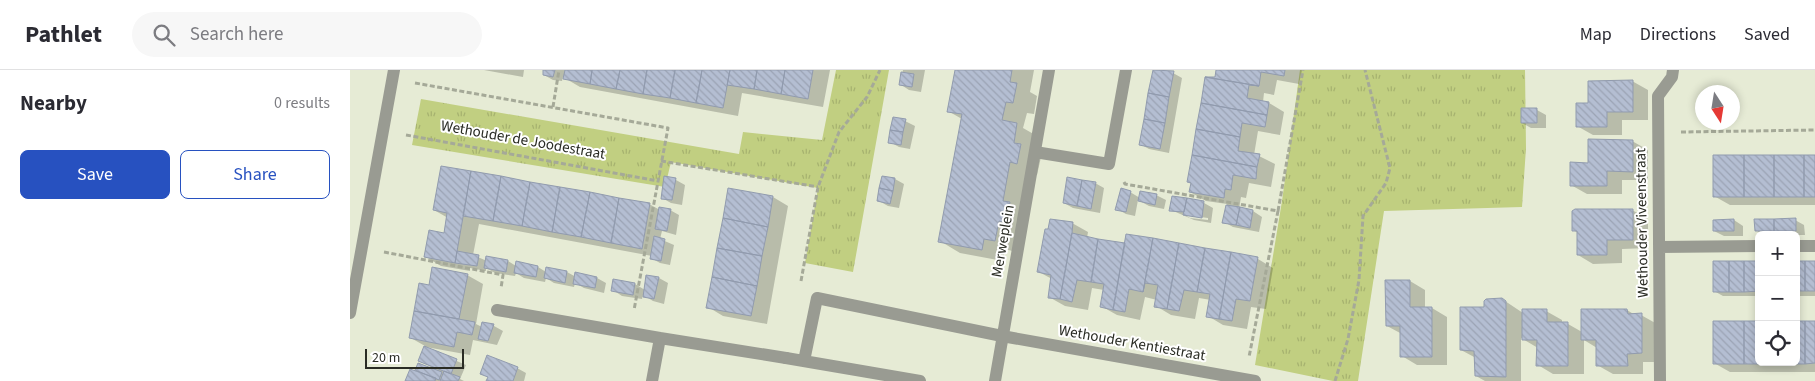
<!DOCTYPE html>
<html lang="en">
<head>
<meta charset="utf-8">
<style>
  :root { --surface:#fff; --page:#f7f7f7; --text:#2b2b33; --muted:#7c7c81; --line:#e1e1e2; --accent:#2751c0 }
  body { margin:0; font-family:"Source Sans 3",sans-serif; background:var(--page); color:var(--text) }
  .controls { position:absolute; right:15px; bottom:15px; display:grid; overflow:hidden; border-radius:8px; box-shadow:0 2px 8px #0003 }
  .controls button { width:45px; height:45px; display:grid; place-items:center; padding:0; border:0; border-bottom:1px solid var(--line); background:var(--surface); color:var(--text); font:25px sans-serif }
  .compass { position:absolute; left:1345px; top:15px; width:45px; height:45px; border-radius:50%; background:var(--surface); box-shadow:0 2px 8px #0003; rotate:168deg }
  .scale { position:absolute; left:15px; bottom:12px; width:99px; box-sizing:border-box; padding-left:5px; border:2px solid #2a2c24; border-top:0; font-size:14px; line-height:18px; white-space:nowrap; color:#2a2c24; -webkit-text-stroke:4px #fff; paint-order:stroke }
  .list { margin:0; padding:0; list-style:none }
  h2 { display:flex; justify-content:space-between; align-items:center; height:65px; margin:0; padding:0 20px; font-size:21px }
  h2 small { font-size:16px; font-weight:400; color:var(--muted) }
  .actions { display:flex; gap:10px; padding:15px 20px }
  .actions a { flex:1; padding:11px 0; border:1px solid var(--accent); border-radius:8px; text-align:center; font-size:18px; color:var(--accent) }
  .actions .main { background:var(--accent); color:#fff }
  .icon { flex:none; width:28px; height:28px; fill:none; stroke:currentColor; stroke-width:2; stroke-linecap:round; stroke-linejoin:round }
  .map { position:relative; flex:none; width:1465px; height:311px; overflow:hidden }
  header { display:flex; align-items:center; gap:30px; box-sizing:border-box; height:70px; padding:0 25px; background:var(--surface); border-bottom:1px solid var(--line) }
  header strong { font-size:24px }
  nav { display:flex; gap:28px; margin-inline-start:auto; font-size:18px }
  .search { width:350px; height:45px; background:var(--page); display:flex; align-items:center; gap:12px; box-sizing:border-box; padding:0 18px; border-radius:28px; color:var(--muted); font-size:19px }
  main { display:flex }
  aside { flex:1; background:var(--surface) }
  .map>svg:first-child { display:block }
</style>
</head>
<body>
<header>
<strong>Pathlet</strong>
<div class="search"><svg class="icon" aria-label="search" viewBox="0 0 24 24"><circle cx="10" cy="10" r="6"/><path d="M15 15l6 6"/></svg>Search here</div>
<nav><a>Map</a><a>Directions</a><a>Saved</a></nav>
</header>
<main>
<aside>
<h2>Nearby<small>0 results</small></h2>
<ul class="list">
</ul>
<div class="actions"><a class="main">Save</a><a>Share</a></div>
</aside>
<div class="map">
<svg width="1465" height="311" viewBox="0 0 1465 311">
  <defs>
    <pattern id="grass-tufts" width="24" height="20" patternUnits="userSpaceOnUse" patternTransform="scale(1.25)"><rect width="24" height="20" fill="#c1cf81"/><path d="M3 7l-1-3M5 7V3M7 7l1-3M15 17l-1-3M17 17v-4M19 17l1-3" fill="none" stroke="#a6b26f"/></pattern>
    <pattern id="building-back-hatch" width="6" height="6" patternUnits="userSpaceOnUse" patternTransform="scale(1.25)"><rect width="6" height="6" fill="#b4bed2"/><path d="M-1 5l2 2M0 0l6 6M5-1l2 2" fill="none" stroke="#9ba3b4"/></pattern>
  </defs>
  <rect width="100%" height="100%" fill="#e6ebd5"/>
  <path fill="url(#grass-tufts)" d="M486 0H539L503 202 455 193 468 118 321 92 315 117 62 75 71 29 389 84 393 62 472 70Z
    M950 0H1175L1176 78 1172 137 1034 141 1008 311H983L905 295 932 131Z"/>
  <path fill="#0003" fill-rule="evenodd" d="M134 0H174L173 7Z
    M195 0H480L473 37 392 23 388 46 230 17 213 7 212 11 203 10 194 5Z
    M553 0H575L571 22 559 20 550 14Z
    M606 0H684L680 22 687 26 684 44 677 43 673 58 687 66 691 87 687 105 680 103 666 182 655 179 653 191 610 183 590 171 612 49 598 41Z
    M804 0 823 3 832 8 819 83 799 79 790 74Z
    M868 0H952L949 14 927 10 924 25 914 23 913 32 919 33 934 42 930 65 908 61 904 85 909 86 925 94 921 117 899 113 896 128 891 127 889 139 903 141 912 147 909 162 883 157 874 152 877 134 856 131 840 122 842 114 838 112Z
    M1282 11 1298 20V50H1272V65H1243L1227 56 1240 34Z
    M1187 40 1196 45V58H1181L1172 53Z
    M555 51 565 56 560 79 549 77 540 72Z
    M1282 71 1298 80V110H1272V124H1237L1221 115 1239 94Z
    M1465 86V135H1380L1364 126Z
    M545 109 554 114 549 138 538 136 529 131Z
    M326 110 335 115 332 135 321 133 312 128Z
    M745 113 754 118 750 143 723 138 714 133Z
    M780 122 790 128 806 125 816 130 814 139 799 136 788 130 785 146 776 144 767 139Z
    M423 127 438 136 417 254 373 246 358 237Z
    M854 133 863 138 861 153 844 150 821 140ZM835 145 858 148V150L840 148Z
    M299 134 310 140H320L329 145 326 165 312 161 310 169 324 175 320 195 310 193 301 188 302 186 129 154 123 185 137 191V188L158 191 166 196 188 197 196 202 197 198 217 202 226 207V204L247 208 256 213 254 223 234 218 225 213 224 217 204 213 196 208 195 212 174 208 166 203 165 206 145 203 136 198V201L120 198V201L91 196 76 187 95 164 98 148 84 140Z
    M1282 140 1298 149V178L1272 179V193L1243 194 1228 185V163L1223 160Z
    M1384 150 1393 156V166H1374L1364 161Z
    M1445 150 1454 155 1455 165H1413L1406 160Z
    M722 153 738 162 737 168 776 175 777 165 908 189 923 198 916 239 901 237 897 259 873 255 858 246 861 230 849 228 845 249 821 245 806 236 807 230 795 227 790 250 767 245 751 236 754 220 742 218 738 240 715 236 699 227 702 209 689 202Z
    M1409 192V226H1373L1364 221Z
    M1446 192H1465V226H1446Z
    M117 205 133 214 126 254 132 257 133 254 144 256 153 261 147 275 123 270 120 285 76 277V278L116 295 110 309 114 311H57L72 303 84 299 70 291 75 276 61 268 70 214 80 216Z
    M297 206 309 208 318 213 314 234 303 231 293 225 292 229 272 226 263 220 264 211 285 214 295 220Z
    M1060 211 1075 220V238H1082L1097 247V295H1067L1052 286V264L1037 256Z
    M1152 229 1173 243 1196 241 1212 250V253L1218 254 1232 262 1277 240 1285 245H1291L1307 254V292H1293V304H1263L1247 295V278L1234 270V304H1203L1188 295V278L1171 268V311H1135L1126 306V288L1111 280 1135 238Z
    M1465 252V302H1380L1364 293 1446 292Z
    M167 298 176 303 174 311H138L139 308 131 303Z"/>
  <path fill="url(#building-back-hatch)" stroke="#919bae" d="M193 0H205L203 7 193 5Z
    M215 0H242L240 14 213 9Z
    M242 0H270L266 19 240 14Z
    M270 0H297L293 24 266 19Z
    M297 0H325L320 28 293 24Z
    M325 0H352L346 33 320 28Z
    M352 0H380L373 38 346 33Z
    M380 0H407L404 19 377 15Z
    M407 0H435L431 24 404 19Z
    M435 0H463L458 29 431 24Z
    M605 0H662L660 12 667 13 663 33 656 32 652 50 667 53 664 73 671 74 667 94 660 92 653 131 660 132 656 153 649 151 645 171 634 169 632 180 588 172 612 44 597 42Z
    M803 0 824 1 819 27 798 23Z
    M866 0H935L934 6 911 2 909 16 855 7H865Z
    M551 2 564 4 562 17 549 15Z
    M855 7 909 16 899 15 897 28 919 32 917 45 851 33Z
    M1283 10V42H1257V57H1226V33H1238V11Z
    M798 23 819 27 815 53 794 49Z
    M851 33 917 45 915 57 892 53 890 67 846 59Z
    M1171 38H1187V53H1171Z
    M543 47 556 49 553 62 540 60Z
    M794 49 815 53 810 79 789 75Z
    M846 59 890 67 888 81 910 84 907 97 842 85Z
    M540 60 553 62 551 75 538 73Z
    M1238 69 1283 70V102L1257 101V116H1220V92L1238 93Z
    M842 85 907 97 906 109 883 105 881 120 875 119 874 128 839 122 841 113 837 112Z
    M1363 85H1394V127H1363Z
    M1394 85H1424V127H1394Z
    M1424 85H1454V127H1424Z
    M1454 85H1465V127H1454Z
    M91 96 121 101 105 193 74 187 79 160 94 163 97 143 83 140Z
    M121 101 151 106 143 151 113 146Z
    M151 106 180 112 172 156 143 151Z
    M314 106 326 108 322 130 311 129Z
    M532 106 545 108 543 121 529 118Z
    M717 107 732 110 727 136 713 133Z
    M732 110 746 112 741 139 727 136Z
    M180 112 210 117 202 162 172 156Z
    M210 117 240 122 231 167 202 162Z
    M378 118 423 126 418 157 373 148Z
    M529 118 543 121 540 134 527 131Z
    M771 118 781 121 776 142 765 140Z
    M790 121 807 124 805 135 788 131Z
    M240 122 269 128 261 173 231 167Z
    M822 126 837 128 834 142 819 141Z
    M269 128 300 133 292 179 261 173Z
    M837 128 854 131 852 148 833 145Z
    M876 135 890 137 886 155 872 153Z
    M309 137 321 139 317 161 305 159Z
    M890 137 903 140 900 158 886 155Z
    M1225 139H1283V170H1257V185H1227V161H1222V141Z
    M373 148 418 157 412 186 367 178Z
    M1446 148V161H1424V149Z
    M700 149 723 152 722 163 710 229 698 228 701 205 687 202 695 159H698Z
    M1384 149V161H1363V150Z
    M1404 149H1424V161H1405Z
    M722 163 748 169 741 212 727 210 722 232 710 229Z
    M776 164 803 168 793 222 779 219 775 242 763 240Z
    M304 166 315 169 311 191 300 189Z
    M803 168 829 173 817 239 804 237 808 215 795 213 793 222Z
    M748 169 775 173 763 240 750 237 754 214 741 212Z
    M829 173 855 178 847 222 834 220 829 241 817 239Z
    M367 178 412 186 407 216 362 207Z
    M855 178 881 182 869 249 856 247 860 224 847 222Z
    M107 181 129 185 127 196 105 193Z
    M881 182 908 187 900 231 886 229 882 251 869 249Z
    M136 186 158 190 156 202 134 198Z
    M166 191 188 196 186 207 164 203Z
    M1363 191H1379V222H1363Z
    M1379 191H1394V222H1379Z
    M1394 191H1409V221L1394 222Z
    M1446 191H1455V221H1446Z
    M1455 191H1465V221H1455Z
    M82 197 118 204 109 249 64 241 69 213 79 215Z
    M196 197 217 201 215 213 194 208Z
    M225 202 247 207 245 218 223 214Z
    M296 205 309 207 304 229 293 227Z
    M362 207 407 216 401 246 356 238Z
    M263 209 285 213 283 225 261 221Z
    M1035 210H1060V237H1082V287H1050V256H1036Z
    M1152 228 1156 231V307L1125 306 1124 281 1110 280V237H1134V231L1136 229Z
    M1172 239H1197V252H1218V296H1186L1187 270H1172Z
    M1231 239H1277L1278 244 1292 243V283L1277 284 1278 296H1246V270H1231Z
    M64 241 125 252 122 265 107 262 104 277 59 268Z
    M1363 251H1394V294H1363Z
    M1394 251H1409V292H1425V294H1394Z
    M1446 251H1455V294H1425V292H1446Z
    M1455 251H1465V293L1455 294Z
    M132 252 144 254 138 271 128 269Z
    M74 276 107 289 101 304 68 291Z
    M137 285 168 297 163 311H136L138 307 130 304Z
    M68 293 92 302 89 310 65 300Z
    M60 299 86 308 85 311H55Z
    M94 301 110 307 108 311H90Z"/>
  <g fill="none" stroke-linecap="round" stroke-linejoin="round">
    <path stroke="#a5a998" stroke-width="3" stroke-dasharray="5 2.5" stroke-linecap="butt" d="M65 13 318 58 284 240
      M203 37 209 0
      M1331 62 1465 60
      M56 65 308 111
      M311 91 468 117
      M774 112 775 114 928 141 899 287
      M928 141 953 0
      M34 182 153 205 151 218
      M451 211 468 117 489 62 517 27 530 0
      M985 311 998 269 1009 210 1013 146 1036 113 1040 98 1015 0"/>
    <path stroke="#999b92" stroke-width="12" d="M147 240 310 268
      M302 311 310 268 436 288"/>
    <path stroke="#999b92" stroke-width="12" d="M685 82 759 94 776 0
      M1446 176H1465
      M1309 177 1409 176
      M0 243 44 0
      M436 288 570 311
      M454 291 467 228 652 266 905 311
      M645 311 699 0
      M1310 311 1308 26 1322 7 1323 0"/>
  </g>
  <g text-anchor="middle" dominant-baseline="central" stroke-width="4" stroke-linejoin="round" paint-order="stroke">
    <g font-size="15" fill="#2a2c24" stroke="#fff">
      <text transform="translate(173 70) rotate(10)">Wethouder de Joodestraat</text>
      <text transform="translate(1292 153) rotate(-91)">Wethouder Viveenstraat</text>
      <text transform="translate(653 171) rotate(-80)">Merweplein</text>
      <text transform="translate(782 273) rotate(10)">Wethouder Kentiestraat</text>
    </g>
  </g>
</svg>
<div class="controls">
<button>+</button>
<button>−</button>
<button><svg class="icon" aria-label="locate" viewBox="0 0 24 24"><circle cx="12" cy="12" r="6"/><path d="M12 2v4M12 18v4M2 12h4M18 12h4"/></svg></button>
</div>
<svg class="compass" viewBox="-18 -18 36 36"><path d="M0-13l5 13h-10z" fill="#e53935"/><path d="M0 13l5-13h-10z" fill="#7c7c81"/></svg>
<div class="scale">20 m</div>
</div>
</main>
</body>
</html>
